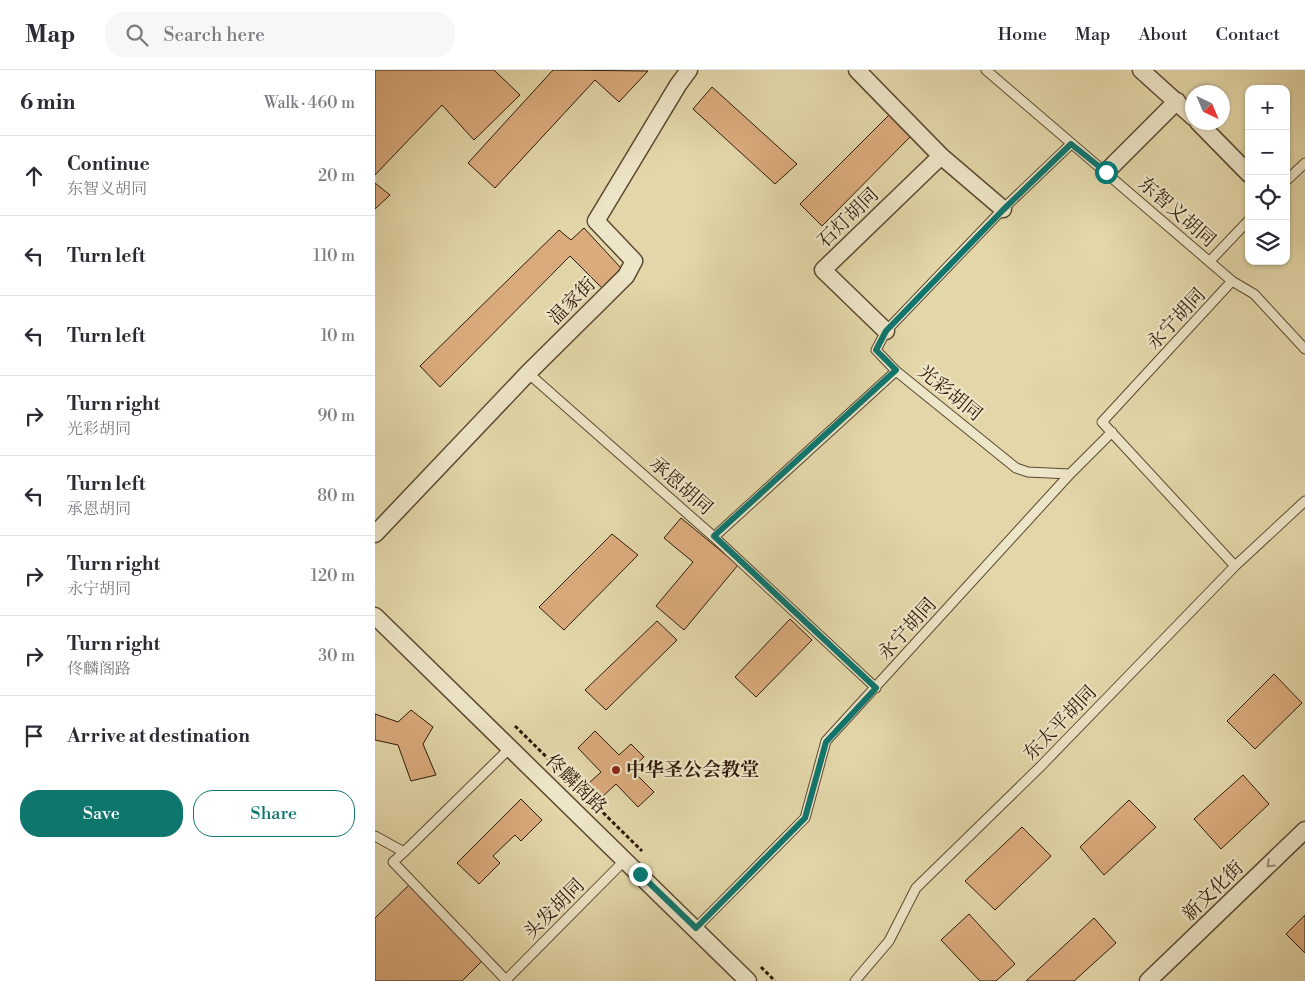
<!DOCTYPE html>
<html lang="en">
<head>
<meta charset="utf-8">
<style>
  :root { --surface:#fff; --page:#f7f7f7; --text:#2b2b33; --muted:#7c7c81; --line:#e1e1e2; --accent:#0f766e }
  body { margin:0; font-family:"Libre Bodoni","Noto Serif SC",serif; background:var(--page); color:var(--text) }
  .controls { position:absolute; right:15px; top:15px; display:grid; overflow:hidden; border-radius:10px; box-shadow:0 1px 4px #0004 }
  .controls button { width:45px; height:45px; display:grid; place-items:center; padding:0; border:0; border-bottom:1px solid var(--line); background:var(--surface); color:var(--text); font:25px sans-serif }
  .compass { position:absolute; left:810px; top:15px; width:45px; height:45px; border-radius:50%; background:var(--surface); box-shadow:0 1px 4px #0004; rotate:136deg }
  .stop { position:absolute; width:15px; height:15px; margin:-11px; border:4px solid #0f766e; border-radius:50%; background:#fff }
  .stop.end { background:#0f766e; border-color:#fff; box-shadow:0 1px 5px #0008 }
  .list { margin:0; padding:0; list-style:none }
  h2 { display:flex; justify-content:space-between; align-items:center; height:65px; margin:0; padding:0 20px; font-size:21px }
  h2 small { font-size:16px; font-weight:400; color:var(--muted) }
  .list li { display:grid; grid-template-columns:32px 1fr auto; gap:15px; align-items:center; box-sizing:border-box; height:80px; padding:0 20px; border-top:1px solid var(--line) }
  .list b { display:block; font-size:19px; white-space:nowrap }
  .list p { margin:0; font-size:16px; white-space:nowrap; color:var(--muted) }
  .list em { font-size:16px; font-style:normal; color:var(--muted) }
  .actions { display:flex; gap:10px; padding:15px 20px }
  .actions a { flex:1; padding:11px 0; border:1px solid var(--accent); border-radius:20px; text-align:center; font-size:18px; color:var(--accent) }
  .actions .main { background:var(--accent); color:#fff }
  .icon { flex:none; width:28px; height:28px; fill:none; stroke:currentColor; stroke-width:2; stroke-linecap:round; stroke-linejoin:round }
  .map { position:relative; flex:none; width:930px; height:911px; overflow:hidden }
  header { display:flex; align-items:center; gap:30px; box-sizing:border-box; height:70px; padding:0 25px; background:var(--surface); border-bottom:1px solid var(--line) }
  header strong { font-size:24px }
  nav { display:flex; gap:28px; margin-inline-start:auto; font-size:18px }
  .search { width:350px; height:45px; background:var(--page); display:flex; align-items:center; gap:12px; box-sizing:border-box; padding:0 18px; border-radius:20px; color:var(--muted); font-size:19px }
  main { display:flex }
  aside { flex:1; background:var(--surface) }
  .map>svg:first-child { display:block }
</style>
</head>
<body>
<header>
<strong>Map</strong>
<div class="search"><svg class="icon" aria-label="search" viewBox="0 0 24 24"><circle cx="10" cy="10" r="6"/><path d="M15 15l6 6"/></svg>Search here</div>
<nav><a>Home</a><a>Map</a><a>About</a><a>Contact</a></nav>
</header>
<main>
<aside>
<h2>6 min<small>Walk · 460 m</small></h2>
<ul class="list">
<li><svg class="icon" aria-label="ahead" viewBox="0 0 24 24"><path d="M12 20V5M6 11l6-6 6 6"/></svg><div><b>Continue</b><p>东智义胡同</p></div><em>20 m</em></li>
<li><svg class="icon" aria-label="left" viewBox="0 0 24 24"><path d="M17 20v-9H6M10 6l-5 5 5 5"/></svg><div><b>Turn left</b></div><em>110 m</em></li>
<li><svg class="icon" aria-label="left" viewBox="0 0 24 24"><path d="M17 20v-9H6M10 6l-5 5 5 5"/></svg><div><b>Turn left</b></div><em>10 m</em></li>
<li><svg class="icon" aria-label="right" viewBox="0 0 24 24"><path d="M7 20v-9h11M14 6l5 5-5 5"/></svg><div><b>Turn right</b><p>光彩胡同</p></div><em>90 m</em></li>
<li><svg class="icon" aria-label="left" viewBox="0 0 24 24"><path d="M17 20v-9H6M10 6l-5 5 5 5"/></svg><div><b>Turn left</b><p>承恩胡同</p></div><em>80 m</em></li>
<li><svg class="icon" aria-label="right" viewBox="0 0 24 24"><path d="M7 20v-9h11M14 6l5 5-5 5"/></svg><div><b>Turn right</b><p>永宁胡同</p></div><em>120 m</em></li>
<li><svg class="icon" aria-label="right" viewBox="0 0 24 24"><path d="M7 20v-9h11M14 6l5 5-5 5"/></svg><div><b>Turn right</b><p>佟麟阁路</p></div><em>30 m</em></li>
<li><svg class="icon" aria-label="arrive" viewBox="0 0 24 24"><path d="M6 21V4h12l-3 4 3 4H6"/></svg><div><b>Arrive at destination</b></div></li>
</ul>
<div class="actions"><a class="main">Save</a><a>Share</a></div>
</aside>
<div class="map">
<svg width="930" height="911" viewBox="0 0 930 911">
  <rect width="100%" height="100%" fill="#e3d7a9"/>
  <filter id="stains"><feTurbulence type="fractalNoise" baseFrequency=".004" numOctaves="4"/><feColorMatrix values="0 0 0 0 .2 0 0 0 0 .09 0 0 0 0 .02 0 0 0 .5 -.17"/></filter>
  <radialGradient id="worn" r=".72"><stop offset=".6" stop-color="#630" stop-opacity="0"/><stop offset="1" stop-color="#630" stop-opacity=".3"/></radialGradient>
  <path fill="#daab7d" stroke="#2f1a0a" d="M0 0H119L145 25 99 70 67 35 0 105Z
    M178 0 273 1 244 32 220 10 120 118 93 93Z
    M337 17 422 94 400 114 318 39Z
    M514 45 536 66 447 156 425 134Z
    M0 113 15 125 0 139Z
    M209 158 246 198 227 218 195 186 65 317 45 296 184 160 196 170Z
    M306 448 363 495 309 560 281 536 318 492 289 468Z
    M237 464 263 485 189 560 164 537Z
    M415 549 437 570 381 627 360 607Z
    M282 551 302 570 231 640 210 620Z
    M899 604 927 633 880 679 852 651Z
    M36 640 58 657 48 674 61 705 36 711 23 675 0 670V644L23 652Z
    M220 661 244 685 256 674 269 687 256 699 279 722 263 737 241 714 227 727 214 713 226 702 203 678Z
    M868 705 894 734 846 779 819 749Z
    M146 729 167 750 146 771 140 765 118 786 125 793 104 814 82 793Z
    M754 730 781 757 729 805 705 777Z
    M647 757 676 786 620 840 590 811Z
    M34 815 107 891 87 911H0V848Z
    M594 844 640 894 621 911H605L566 870Z
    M930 845V883L911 864Z
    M719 848 741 873 699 911H651Z"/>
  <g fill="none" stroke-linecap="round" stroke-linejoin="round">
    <defs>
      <path id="service" d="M611 0 857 211 879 224 930 279
        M911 111 930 93
        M835 191 874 150
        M857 211 727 352 860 496
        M521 301 501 280 511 261 628 139 696 74
        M153 303 339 467 501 618
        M339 467 521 301 641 398 653 402 695 404
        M0 766 29 782 135 678
        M29 782 18 792 131 910
        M321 858 430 748 451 671 695 404 737 362
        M130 911 251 789
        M480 911 514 871 541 818 666 696 860 496 930 431"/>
      <path id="minor" d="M482 0 566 86 628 139
        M766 0 818 47
        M823 52 874 104
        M731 102 802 31
        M511 261 448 200 566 86
        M0 464 153 303 251 206 259 191 221 151 303 15 314 0
        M0 546 373 911
        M773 911 930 760"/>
    </defs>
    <use href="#service" stroke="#5c4932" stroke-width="11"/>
    <use href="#minor" stroke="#5c4932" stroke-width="19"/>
    <path stroke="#2f1a0a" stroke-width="3" stroke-dasharray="4 2.5" stroke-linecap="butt" d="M140 656 267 781
      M386 897 400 911"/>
    <use href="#service" stroke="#ede5c7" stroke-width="9"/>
    <use href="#minor" stroke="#ede5c7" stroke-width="16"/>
  </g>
  <defs><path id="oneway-chevron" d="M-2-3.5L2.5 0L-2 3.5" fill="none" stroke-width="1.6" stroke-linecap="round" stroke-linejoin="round" transform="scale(1.25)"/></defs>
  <use stroke="#988a72" href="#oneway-chevron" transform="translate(895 794) rotate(136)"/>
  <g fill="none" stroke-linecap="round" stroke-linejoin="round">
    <path stroke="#0f766e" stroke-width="6" d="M265 804 321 858 430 748 451 672 501 618 339 466 521 300 501 280 511 261 628 140 696 74 731 102"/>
  </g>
  <circle fill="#8f2418" stroke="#ede5c7" stroke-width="2" cx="241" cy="700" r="5"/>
  <g text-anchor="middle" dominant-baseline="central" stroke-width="4.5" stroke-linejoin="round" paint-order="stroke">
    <g font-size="19" fill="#2f1a0a" stroke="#ede5c7">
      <text transform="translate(802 142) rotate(41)">东智义胡同</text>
      <text transform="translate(473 148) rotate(-44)">石灯胡同</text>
      <text transform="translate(197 231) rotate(-45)">温家街</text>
      <text transform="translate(801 249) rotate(-47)">永宁胡同</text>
      <text transform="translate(575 323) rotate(39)">光彩胡同</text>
      <text transform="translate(306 416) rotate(41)">承恩胡同</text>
      <text transform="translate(532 559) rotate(-48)">永宁胡同</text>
      <text transform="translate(685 653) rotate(-46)">东太平胡同</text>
      <text transform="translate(201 714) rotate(44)">佟麟阁路</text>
      <text transform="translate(838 821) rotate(-44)">新文化街</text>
      <text transform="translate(179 839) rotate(-45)">头发胡同</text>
    </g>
    <g font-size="19" font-weight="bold" fill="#2f1a0a" stroke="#ede5c7" text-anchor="start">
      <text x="251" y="700">中华圣公会教堂</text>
    </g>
  </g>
  <rect width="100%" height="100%" filter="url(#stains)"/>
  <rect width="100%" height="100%" fill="url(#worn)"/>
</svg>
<div class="controls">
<button>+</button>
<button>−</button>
<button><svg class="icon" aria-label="locate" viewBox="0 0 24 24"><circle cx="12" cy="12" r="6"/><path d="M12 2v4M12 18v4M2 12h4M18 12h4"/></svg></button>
<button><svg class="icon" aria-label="layers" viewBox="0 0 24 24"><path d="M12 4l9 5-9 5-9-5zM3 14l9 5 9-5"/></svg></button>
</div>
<svg class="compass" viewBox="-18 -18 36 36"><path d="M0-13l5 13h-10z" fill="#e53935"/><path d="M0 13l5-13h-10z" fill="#7c7c81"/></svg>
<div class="stop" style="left:731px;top:102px"></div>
<div class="stop end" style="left:265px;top:804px"></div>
</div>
</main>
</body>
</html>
